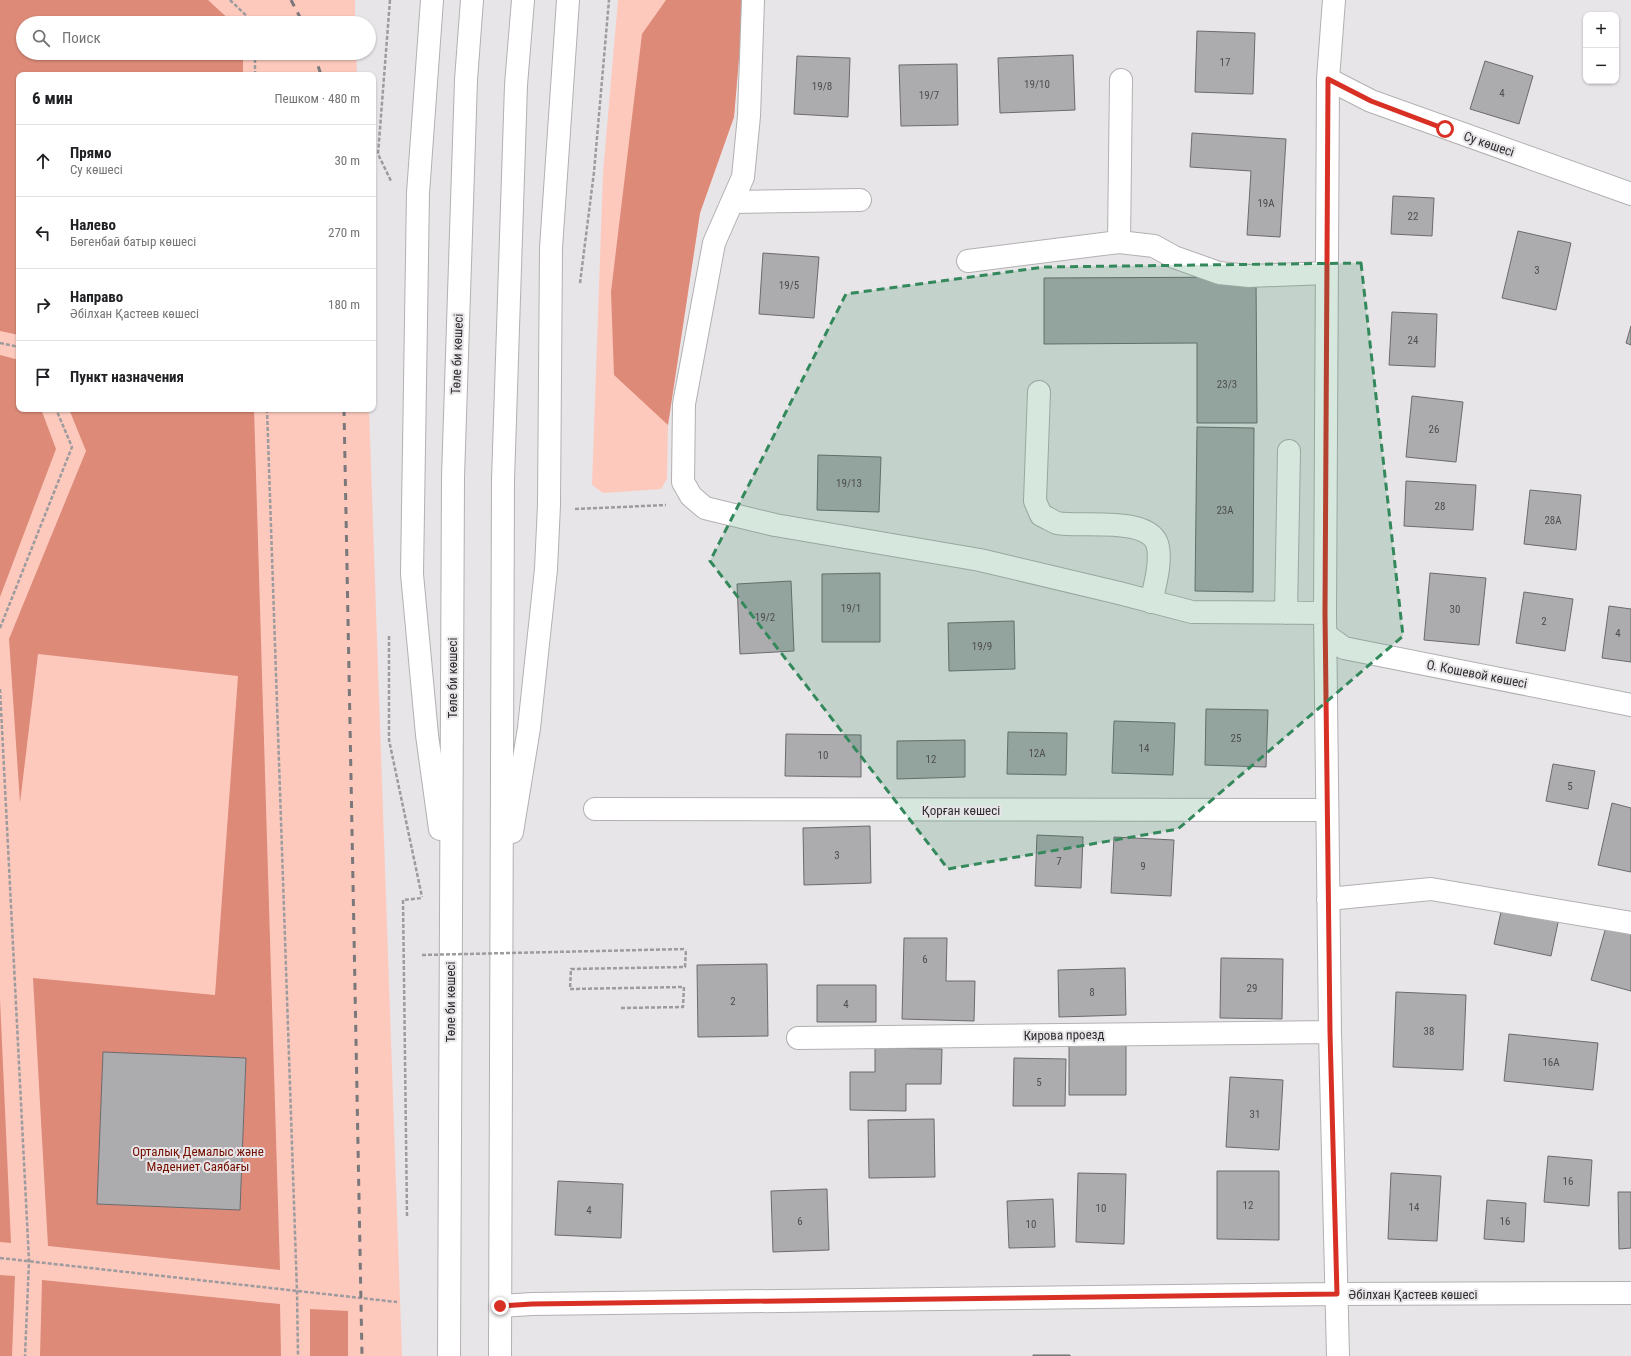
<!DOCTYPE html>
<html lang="ru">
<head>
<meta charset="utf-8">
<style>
  :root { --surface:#fff; --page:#f6f6f6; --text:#202124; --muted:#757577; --line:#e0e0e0 }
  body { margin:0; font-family:"Roboto Condensed",sans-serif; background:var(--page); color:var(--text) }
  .controls { position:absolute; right:12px; top:12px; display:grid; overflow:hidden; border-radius:8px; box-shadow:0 1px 3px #0004 }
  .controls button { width:36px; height:36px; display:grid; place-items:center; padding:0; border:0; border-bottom:1px solid var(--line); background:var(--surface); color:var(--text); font:20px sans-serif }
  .stop { position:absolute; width:12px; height:12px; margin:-9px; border:3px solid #d93025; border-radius:50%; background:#fff }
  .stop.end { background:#d93025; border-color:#fff; box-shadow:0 1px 4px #0008 }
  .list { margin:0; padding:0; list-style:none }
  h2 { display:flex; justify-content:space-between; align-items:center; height:52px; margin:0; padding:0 16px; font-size:17px }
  h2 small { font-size:13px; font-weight:400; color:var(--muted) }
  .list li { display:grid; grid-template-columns:26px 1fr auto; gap:12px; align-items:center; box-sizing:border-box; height:72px; padding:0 16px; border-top:1px solid var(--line) }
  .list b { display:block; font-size:15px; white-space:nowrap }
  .list p { margin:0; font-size:13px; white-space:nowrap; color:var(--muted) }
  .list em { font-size:13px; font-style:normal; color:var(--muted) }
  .icon { flex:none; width:22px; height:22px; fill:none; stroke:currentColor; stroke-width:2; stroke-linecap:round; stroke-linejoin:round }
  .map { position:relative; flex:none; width:1631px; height:1356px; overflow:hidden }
  .search { position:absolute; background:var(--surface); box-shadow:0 1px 3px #0004; left:16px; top:16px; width:360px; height:44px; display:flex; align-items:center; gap:10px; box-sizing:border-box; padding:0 14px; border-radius:22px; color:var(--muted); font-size:15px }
  .panel { position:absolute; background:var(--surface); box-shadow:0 1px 3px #0004; left:16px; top:72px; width:360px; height:340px; border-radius:8px }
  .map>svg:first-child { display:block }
</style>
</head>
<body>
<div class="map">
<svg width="1631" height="1356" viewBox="0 0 1631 1356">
  <rect width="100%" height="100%" fill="#e8e5e8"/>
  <path fill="#fdc9bd" d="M0 0H355V23H23V53H356L357 75H19V409H369L402 1356H0Z
    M618 0H744L734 117 700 213 668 425 667 479 661 489 603 493 592 485 603 173Z"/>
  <path fill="#dd8a78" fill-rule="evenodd" d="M0 0H208L233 23H23V53H243V75H19V335L0 331Z
    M666 0H744L734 117 700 213 668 425 614 375 611 292 642 34Z
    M0 355 19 360V409H41L56 449 0 597Z
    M69 409H254L280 1270 48 1246 33 978 215 995 238 676 38 654 20 803 9 639 86 451ZM103 1052 246 1058 240 1210 97 1204Z
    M0 999 11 1243 0 1242Z
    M0 1275 15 1276 12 1356H0Z
    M42 1280 280 1304 281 1356H40Z
    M310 1309 348 1311V1356H310Z"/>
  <path fill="#acacaf" stroke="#6b6a6d" d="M1197 31 1255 33 1253 94 1195 92Z
    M1073 55 1075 110 1000 113 998 58Z
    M797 56 850 58 848 117 794 114Z
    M1485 61 1533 76 1519 124 1470 109Z
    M957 64 958 125 901 126 899 65Z
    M1192 133 1286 139 1280 237 1247 235 1251 171 1190 167Z
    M1393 196 1434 198 1432 236 1391 234Z
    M1518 231 1571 243 1556 310 1502 298Z
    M763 253 819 257 814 318 759 314Z
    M1256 277 1257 423H1197V343L1044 344V278Z
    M1392 312 1437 314 1435 367 1389 365Z
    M1631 326V345L1626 343Z
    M1412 396 1463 402 1456 462 1406 457Z
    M1197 427 1254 428 1253 592 1195 591Z
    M818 455 881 457 879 512 817 510Z
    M1406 481 1476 485 1473 530 1404 526Z
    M1530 490 1581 495 1576 550 1524 544Z
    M880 573V642H822V574Z
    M1430 573 1486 578 1479 645 1424 640Z
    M791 581 794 651 740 654 737 584Z
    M1524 592 1573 599 1565 651 1516 643Z
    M1609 606 1631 609V662L1602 658Z
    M1014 621 1015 669 949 671 948 623Z
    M1206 709 1268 710 1266 767 1205 765Z
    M1114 721 1175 723 1173 775 1112 773Z
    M1008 732 1067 733 1066 775 1007 774Z
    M786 734 861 735V777L785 776Z
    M965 740V777L897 779V741Z
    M1553 764 1595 771 1588 809 1546 801Z
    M1612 803 1631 808V872L1598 865Z
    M870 826 871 883 804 885 803 828Z
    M1037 835 1083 837 1081 888 1035 886Z
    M1114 837 1174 840 1171 896 1111 893Z
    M1502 907 1559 918 1551 956 1494 944Z
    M1606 927 1631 934V991L1591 980Z
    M904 938H947L946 981H975L974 1021 902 1019Z
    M1221 958 1283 959 1282 1019 1220 1018Z
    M767 964 768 1036 698 1037 697 965Z
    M1125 968 1126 1015 1059 1017 1058 970Z
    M817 985H876V1022H817Z
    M1396 992 1466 995 1463 1070 1393 1067Z
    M1509 1034 1598 1043 1593 1090 1504 1081Z
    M1126 1042V1095H1069V1043Z
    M875 1048 942 1049 941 1084H906V1111L850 1110V1072H875Z
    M103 1052 246 1058 240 1210 97 1204Z
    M1014 1058 1066 1059 1065 1106H1013Z
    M1230 1077 1283 1080 1279 1150 1226 1147Z
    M934 1119 935 1177 869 1178 868 1120Z
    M1548 1156 1592 1160 1589 1206 1544 1202Z
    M1217 1171H1279V1240L1217 1239Z
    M1078 1173 1126 1174 1124 1244 1076 1242Z
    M1391 1173 1441 1176 1437 1241 1388 1239Z
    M558 1181 623 1184 621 1238 555 1235Z
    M827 1189 829 1250 773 1252 771 1191Z
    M1618 1192H1631V1248L1619 1249Z
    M1053 1199 1055 1247 1009 1248 1007 1201Z
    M1487 1200 1526 1203 1524 1242 1484 1239Z
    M1033 1355H1070V1356H1033Z"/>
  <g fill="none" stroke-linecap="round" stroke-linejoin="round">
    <defs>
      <path id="minor" d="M753 0 749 116 743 177 714 243 684 404 683 482 691 496 705 508 775 525 980 560 1119 593 1192 612 1325 613
        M1334 0 1328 79 1325 613 1330 1032 1338 1356
        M1328 79 1371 101 1631 194
        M732 202 860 200
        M1119 242 1121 80
        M968 261 1119 242 1154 246 1174 257 1219 273 1249 276 1327 273
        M1039 392 1035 501 1041 515C1046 517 1052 521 1057 523 1081 528 1152 515 1158 547 1161 564 1155 585 1151 602
        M1286 613 1289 451
        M1326 635 1344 648 1631 705
        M595 809 1327 810
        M1328 899 1431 889 1631 923
        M798 1038 1330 1032
        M500 1306 532 1304 1337 1294 1631 1293"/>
      <path id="major" d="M432 0 418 193 412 574 427 735 440 829
        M512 832 529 728 546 569 549 505 551 248 568 0
        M449 1356 453 477 466 80 472 0
        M500 1356 503 480 516 85 523 0"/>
    </defs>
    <use href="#minor" stroke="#b2b0b2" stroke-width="24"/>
    <use href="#major" stroke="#b2b0b2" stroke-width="24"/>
    <path stroke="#9d9b9d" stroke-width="2.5" stroke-dasharray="4 2" stroke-linecap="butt" d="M230 0 254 23
      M390 0 378 154 391 181
      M255 53V75
      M580 283 594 172 609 0
      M0 343 19 347
      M267 409 297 1292 298 1356
      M575 509 666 505
      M0 628 72 447 56 409
      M389 636V740L422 897
      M0 689 29 1261 25 1356
      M621 1008 683 1007 684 987 570 989 571 969 685 967 686 949
      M407 1216 403 900 422 898
      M0 1258 397 1302"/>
    <use href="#minor" stroke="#fff" stroke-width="22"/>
    <use href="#major" stroke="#fff" stroke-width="22"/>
    <path stroke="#7a787a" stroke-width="3" stroke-dasharray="7 7" stroke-linecap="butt" d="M291 0 303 23
      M314 53 321 75
      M344 409 362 1356"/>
    <path stroke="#9d9b9d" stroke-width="2.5" stroke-dasharray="4 2" stroke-linecap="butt" d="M422 955 686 949"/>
  </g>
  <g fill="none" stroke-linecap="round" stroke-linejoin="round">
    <path stroke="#d93025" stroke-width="5" d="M500 1306 532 1304 1337 1294 1330 1032 1325 613 1328 79 1371 101 1445 129"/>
  </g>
  <path fill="#34895c" fill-opacity="0.2" stroke="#34895c" stroke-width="3" stroke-dasharray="8 5" stroke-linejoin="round" d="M1361 263 1403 636 1178 829 948 869 710 561 846 294 1044 267Z"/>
  <g text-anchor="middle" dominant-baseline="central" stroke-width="4" stroke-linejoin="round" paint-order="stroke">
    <g font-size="11" fill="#4e4e4f">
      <text x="1225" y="62">17</text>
      <text x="1037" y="84">19/10</text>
      <text x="822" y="86">19/8</text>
      <text x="1502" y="93">4</text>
      <text x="929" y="95">19/7</text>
      <text x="1266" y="203">19А</text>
      <text x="1413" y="216">22</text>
      <text x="1537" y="270">3</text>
      <text x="789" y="285">19/5</text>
      <text x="1413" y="340">24</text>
      <text x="1227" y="384">23/3</text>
      <text x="1434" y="429">26</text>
      <text x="849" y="483">19/13</text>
      <text x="1440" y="506">28</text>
      <text x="1225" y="510">23А</text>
      <text x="1553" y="520">28А</text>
      <text x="851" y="608">19/1</text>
      <text x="1455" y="609">30</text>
      <text x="765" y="617">19/2</text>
      <text x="1544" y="621">2</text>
      <text x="1618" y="633">4</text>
      <text x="982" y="646">19/9</text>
      <text x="1236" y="738">25</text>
      <text x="1144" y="748">14</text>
      <text x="1037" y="753">12А</text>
      <text x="823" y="755">10</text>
      <text x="931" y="759">12</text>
      <text x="1570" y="786">5</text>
      <text x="837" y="855">3</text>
      <text x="1059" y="861">7</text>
      <text x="1143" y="866">9</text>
      <text x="925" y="959">6</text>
      <text x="1252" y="988">29</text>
      <text x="1092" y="992">8</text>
      <text x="733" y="1001">2</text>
      <text x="846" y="1004">4</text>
      <text x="1429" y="1031">38</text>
      <text x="1551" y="1062">16А</text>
      <text x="1039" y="1082">5</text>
      <text x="1255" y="1114">31</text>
      <text x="1568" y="1181">16</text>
      <text x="1248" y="1205">12</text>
      <text x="1414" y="1207">14</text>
      <text x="1101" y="1208">10</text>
      <text x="589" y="1210">4</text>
      <text x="800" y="1221">6</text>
      <text x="1505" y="1221">16</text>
      <text x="1031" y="1224">10</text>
    </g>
    <g font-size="13" fill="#2f2e2f" stroke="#e8e5e8">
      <text transform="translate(1489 144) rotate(19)">Су көшесі</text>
      <text transform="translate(457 354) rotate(-88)">Төле би көшесі</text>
      <text transform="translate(1477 674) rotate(11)">О. Кошевой көшесі</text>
      <text transform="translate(452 678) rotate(-90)">Төле би көшесі</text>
      <text x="961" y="810">Қорған көшесі</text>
      <text transform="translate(450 1002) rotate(-90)">Төле би көшесі</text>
      <text transform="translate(1064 1035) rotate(-1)">Кирова проезд</text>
      <text x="1413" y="1294">Әбілхан Қастеев көшесі</text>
    </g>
    <g font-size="13" fill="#731000" stroke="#e8e5e8">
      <text x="198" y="1151">Орталық Демалыс және<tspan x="198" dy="15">Мәдениет Саябағы</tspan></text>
    </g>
  </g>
</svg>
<div class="controls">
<button>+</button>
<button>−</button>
</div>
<div class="stop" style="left:1445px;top:129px"></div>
<div class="stop end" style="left:500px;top:1306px"></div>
<div class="search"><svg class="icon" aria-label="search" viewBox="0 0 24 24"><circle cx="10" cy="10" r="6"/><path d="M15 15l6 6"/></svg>Поиск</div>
<section class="panel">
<h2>6 мин<small>Пешком · 480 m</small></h2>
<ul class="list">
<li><svg class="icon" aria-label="ahead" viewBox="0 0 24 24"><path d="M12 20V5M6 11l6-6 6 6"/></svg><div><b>Прямо</b><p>Су көшесі</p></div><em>30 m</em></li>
<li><svg class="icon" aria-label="left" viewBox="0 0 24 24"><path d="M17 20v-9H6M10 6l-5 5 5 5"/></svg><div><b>Налево</b><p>Бөгенбай батыр көшесі</p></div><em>270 m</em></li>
<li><svg class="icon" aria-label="right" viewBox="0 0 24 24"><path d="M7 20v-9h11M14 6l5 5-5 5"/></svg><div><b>Направо</b><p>Әбілхан Қастеев көшесі</p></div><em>180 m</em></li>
<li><svg class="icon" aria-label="arrive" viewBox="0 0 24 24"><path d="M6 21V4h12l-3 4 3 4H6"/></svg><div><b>Пункт назначения</b></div></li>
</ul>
</section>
</div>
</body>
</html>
